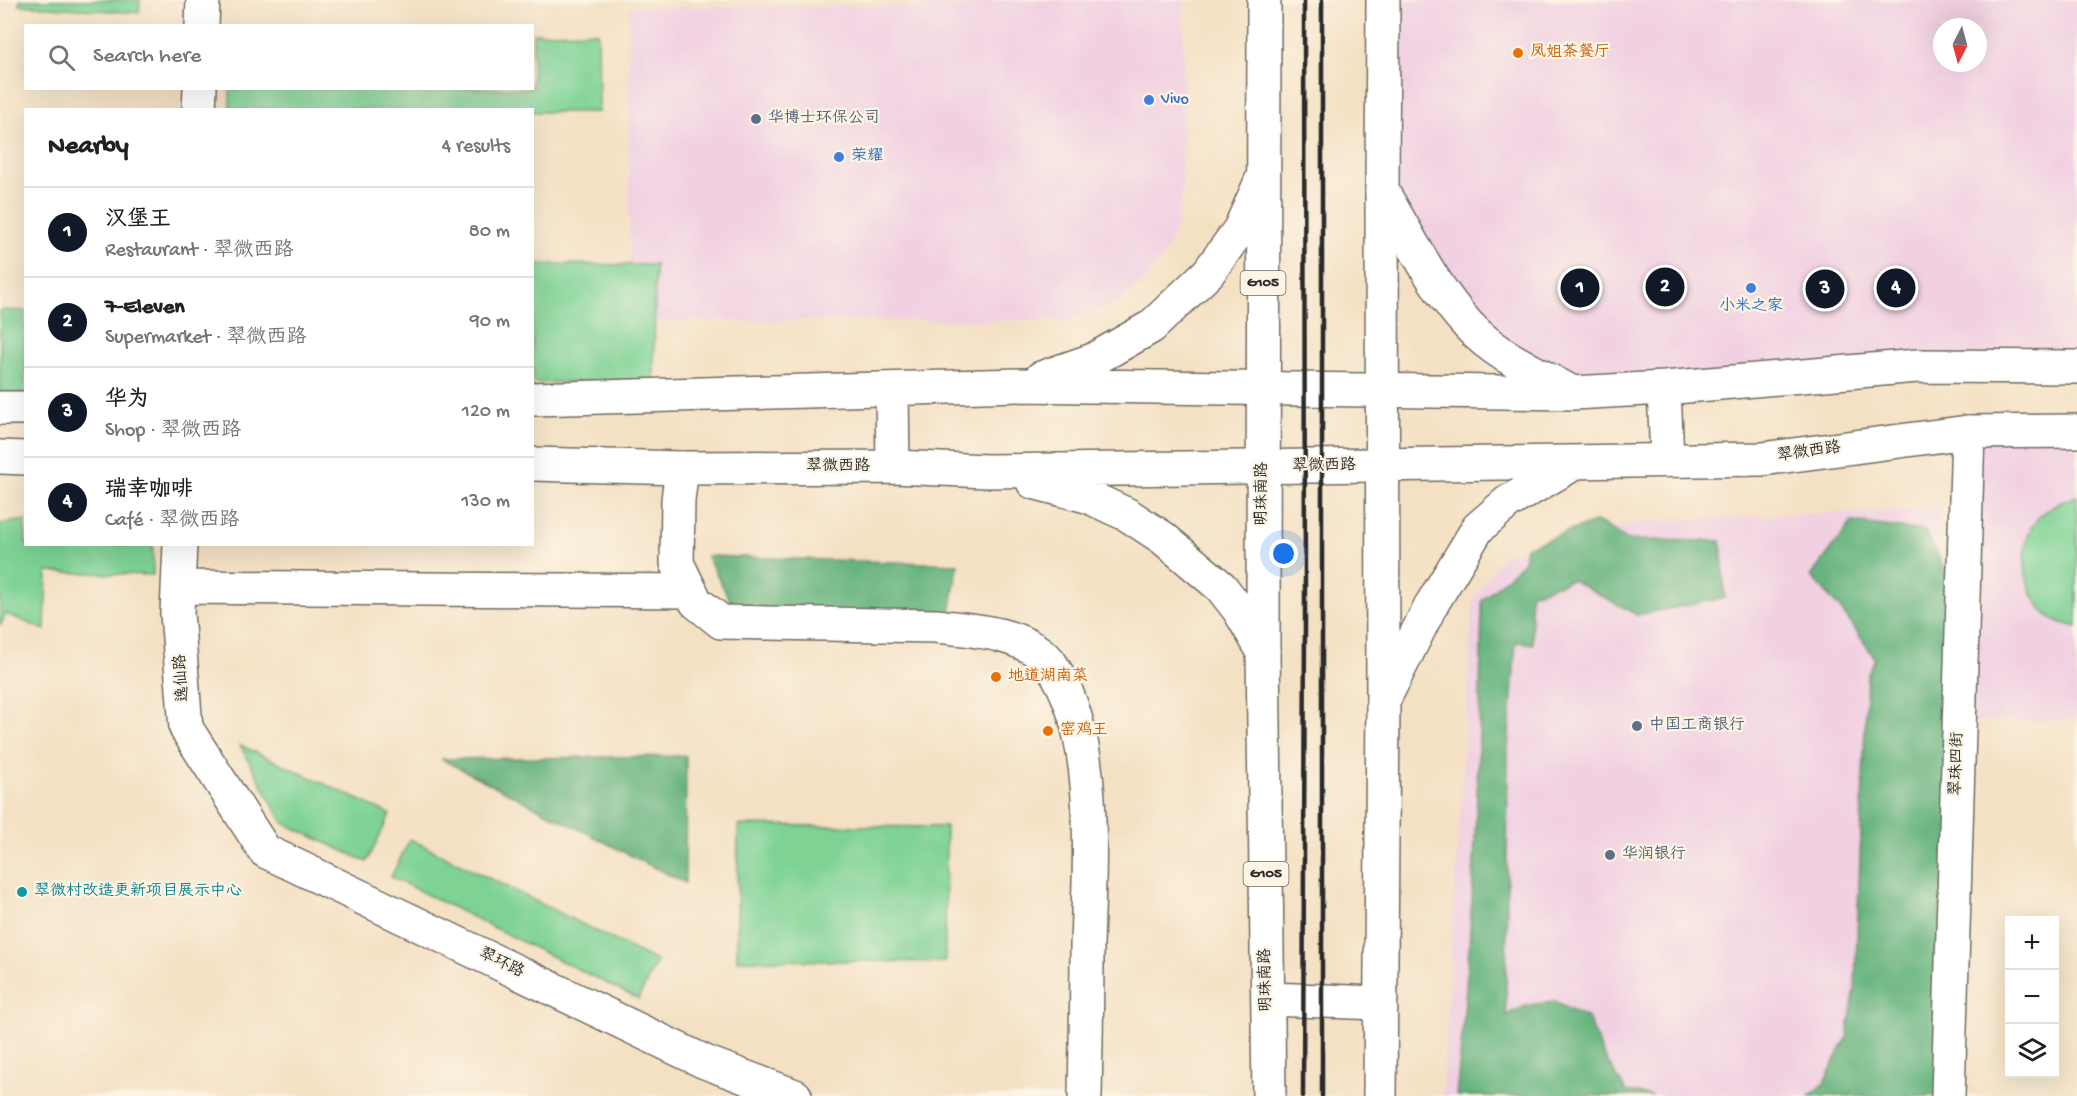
<!DOCTYPE html>
<html lang="en">
<head>
<meta charset="utf-8">
<style>
  :root { --surface:#fff; --page:#f2f2f2; --text:#202124; --muted:#757577; --line:#e0e0e0; --accent:#111827 }
  body { margin:0; font-family:"Gochi Hand","LXGW WenKai TC",sans-serif; background:var(--page); color:var(--text) }
  .controls { position:absolute; right:18px; bottom:18px; display:grid; overflow:hidden; border-radius:0px; box-shadow:0 6px 24px #0002 }
  .controls button { width:54px; height:54px; display:grid; place-items:center; padding:0; border:0; border-bottom:2px solid var(--line); background:var(--surface); color:var(--text); font:30px sans-serif }
  .compass { position:absolute; left:1933px; top:18px; width:54px; height:54px; border-radius:50%; background:var(--surface); box-shadow:0 6px 24px #0002; rotate:186deg }
  .you { position:absolute; left:1284px; top:554px; width:21px; height:21px; margin:-15px; border:4px solid #fff; border-radius:50%; background:#1a73e8; box-shadow:0 0 0 9px #1a73e833 }
  .badge { display:grid; place-items:center; width:39px; height:39px; border-radius:50%; background:var(--accent); color:#fff; font-size:20px; font-weight:700 }
  .pin { position:absolute; translate:-50% -50%; border:3px solid #fff; box-shadow:0 2px 6px #0006 }
  .list { margin:0; padding:0; list-style:none }
  h2 { display:flex; justify-content:space-between; align-items:center; height:78px; margin:0; padding:0 24px; font-size:26px }
  h2 small { font-size:20px; font-weight:400; color:var(--muted) }
  .list li { display:grid; grid-template-columns:39px 1fr auto; gap:18px; align-items:center; box-sizing:border-box; height:90px; padding:0 24px; border-top:2px solid var(--line) }
  .list b { display:block; font-size:22px; white-space:nowrap }
  .list p { margin:0; font-size:20px; white-space:nowrap; color:var(--muted) }
  .list em { font-size:20px; font-style:normal; color:var(--muted) }
  .icon { flex:none; width:33px; height:33px; fill:none; stroke:currentColor; stroke-width:2; stroke-linecap:round; stroke-linejoin:round }
  .map { position:relative; flex:none; width:2077px; height:1096px; overflow:hidden }
  .search { position:absolute; background:var(--surface); box-shadow:0 6px 24px #0002; left:24px; top:24px; width:510px; height:66px; display:flex; align-items:center; gap:15px; box-sizing:border-box; padding:0 21px; border-radius:0px; color:var(--muted); font-size:22px }
  .panel { position:absolute; background:var(--surface); box-shadow:0 6px 24px #0002; left:24px; top:108px; width:510px; height:438px; border-radius:0px }
  .map>svg:first-child { display:block }
</style>
</head>
<body>
<div class="map">
<svg width="2077" height="1096" viewBox="0 0 2077 1096">
  <rect width="100%" height="100%" fill="#fcf5e5"/>
  <filter id="ink" filterUnits="userSpaceOnUse"><feTurbulence type="fractalNoise" baseFrequency=".0167" numOctaves="2"/><feDisplacementMap in="SourceGraphic" scale="12" xChannelSelector="R" yChannelSelector="G"/><feConvolveMatrix kernelMatrix="1 2 1 2 8 2 1 2 1" color-interpolation-filters="sRGB"/></filter>
  <filter id="wash" filterUnits="userSpaceOnUse"><feTurbulence type="fractalNoise" baseFrequency=".008" numOctaves="4" result="noise"/><feDisplacementMap in="SourceGraphic" scale="24" xChannelSelector="R" yChannelSelector="G"/><feGaussianBlur stdDeviation="1.35" result="paint"/><feColorMatrix in="noise" values="0 0 0 0 0 0 0 0 0 0 0 0 0 0 0 0 0 1.4 0 .05"/><feComposite in="paint" operator="in"/></filter>
  <g filter="url(#wash)">
    <rect width="100%" height="100%" fill="#f4e1c4"/>
    <path fill="#f1d0e2" fill-rule="evenodd" d="M970 0H1184L1182 197 1175 230 1164 255 1144 281 1115 304 1069 320 629 321V7L970 6Z
      M1384 0H2077V367L1573 392 1507 356 1382 191ZM1942 27H1978V63H1942Z
      M2077 432V720L1960 722 1969 433Z
      M1939 508 1929 1096H1442L1473 599 1503 555 1637 522Z"/>
    <path fill="#7dd294" stroke="#547e60" stroke-width="1.5" d="M20 0H140L139 13 19 5Z
      M598 32 599 112H533L532 110 230 109V89L532 88 533 33Z
      M532 264 655 265 654 380 533 383Z
      M0 310 25 311V393H0Z
      M2077 496V627C2070 625 2062 623 2055 620 2025 604 2016 550 2034 523 2044 510 2062 501 2077 496Z
      M25 520 26 544 153 545V575L47 572 45 630 6 614 0 626V524Z
      M240 745 390 814 367 862 283 823Z
      M738 825 946 827 945 962 737 960Z
      M410 839 657 961 638 999 391 877Z"/>
    <path fill="#66b47e" stroke="#487054" stroke-width="1.5" d="M1597 521 1628 540 1721 541 1725 598 1637 615 1572 580 1530 594 1533 644 1516 642 1508 749 1506 1015 1528 1005 1554 1002 1588 1018 1604 1056 1626 1091 1653 1096H1456C1474 932 1479 765 1482 600L1524 562 1526 547Z
      M1852 522 1925 531 1963 604 1948 1096H1809L1823 1085 1847 1037 1855 988 1867 676 1875 658 1843 612 1811 576Z
      M707 556 958 564 949 620 737 614Z
      M686 756 685 883 441 759Z"/>
  </g>
  <g filter="url(#ink)">
    <g fill="none" stroke-linecap="round" stroke-linejoin="round">
      <defs>
        <path id="minor" d="M202 26 203 0
          M199 110 200 88
          M682 468 678 500 677 563 696 602 721 622 936 626C973 630 1018 632 1047 659 1051 663 1054 669 1057 674 1099 744 1089 866 1087 946 1087 996 1086 1046 1085 1096
          M180 544 177 613 186 728 265 851 705 1062 795 1096
          M179 587 691 591
          M1948 1096 1968 432"/>
        <path id="major" d="M1382 191C1409 236 1433 287 1469 326 1496 355 1535 372 1569 391
          M1041 378 1093 360 1151 327 1208 273 1240 229 1263 177
          M1664 388 1667 460
          M892 389 893 467
          M532 399 1019 385 1573 393 1664 388 1917 366 2077 367
          M0 408H26
          M0 457 26 458
          M532 464 682 468 893 467 988 471 1762 459 1968 432 2077 431
          M1033 482 1087 496 1128 515 1163 538 1221 587 1239 610 1263 651
          M1383 701 1430 607 1478 528 1508 502 1573 464"/>
        <path id="highway" d="M1264 0 1263 651 1269 1096
          M1268 999 1380 1003
          M1380 1096 1383 701 1382 191 1383 0"/>
      </defs>
      <use href="#minor" stroke="#716b61" stroke-width="36"/>
      <use href="#major" stroke="#716b61" stroke-width="36"/>
      <use href="#highway" stroke="#716b61" stroke-width="36"/>
      <use href="#minor" stroke="#fff" stroke-width="33"/>
      <use href="#major" stroke="#fff" stroke-width="33"/>
      <use href="#highway" stroke="#fff" stroke-width="33"/>
      <path stroke="#2b2b2b" stroke-width="4.5" d="M1303 1096 1305 617 1304 0
        M1322 1096V0"/>
    </g>
  </g>
  <g fill="#e8710a" stroke="#fcf5e5" stroke-width="2">
    <circle cx="1518" cy="53" r="6"/>
    <circle cx="996" cy="677" r="6"/>
    <circle cx="1048" cy="731" r="6"/>
  </g>
  <g fill="#3f7fe0" stroke="#fcf5e5" stroke-width="2">
    <circle cx="1149" cy="100" r="6"/>
    <circle cx="839" cy="157" r="6"/>
    <circle cx="1751" cy="288" r="6"/>
  </g>
  <g fill="#5c6f8a" stroke="#fcf5e5" stroke-width="2">
    <circle cx="756" cy="119" r="6"/>
    <circle cx="1637" cy="726" r="6"/>
    <circle cx="1610" cy="855" r="6"/>
  </g>
  <circle fill="#0f9aa8" stroke="#fcf5e5" stroke-width="2" cx="22" cy="892" r="6"/>
  <g text-anchor="middle" dominant-baseline="central" stroke-width="4.5" stroke-linejoin="round" paint-order="stroke">
    <g fill="#fcf5e5" stroke="#6a6863" stroke-width="1.5">
      <rect x="1240.5" y="271" width="45" height="24" rx="4.5"/>
      <rect x="1243.5" y="862" width="45" height="24" rx="4.5"/>
    </g>
    <g font-size="15" font-weight="bold" fill="#2b2b2b">
      <text x="1263" y="283">G105</text>
      <text x="1266" y="874">G105</text>
    </g>
    <g font-size="16" fill="#c56008" stroke="#fcf5e5" text-anchor="start">
      <text x="1530" y="53">凤姐茶餐厅</text>
      <text x="1008" y="677">地道湖南菜</text>
      <text x="1060" y="731">窑鸡王</text>
    </g>
    <g font-size="16" fill="#366cbe" stroke="#fcf5e5" text-anchor="start">
      <text x="1161" y="100">Vivo</text>
      <text x="851" y="157">荣耀</text>
      <text x="1751" y="307" text-anchor="middle">小米之家</text>
    </g>
    <g font-size="16" fill="#4e5e75" stroke="#fcf5e5" text-anchor="start">
      <text x="768" y="119">华博士环保公司</text>
      <text x="1649" y="726">中国工商银行</text>
      <text x="1622" y="855">华润银行</text>
    </g>
    <g font-size="16" fill="#2b2b2b" stroke="#fcf5e5">
      <text transform="translate(1809 453) rotate(-8)">翠微西路</text>
      <text x="838" y="467">翠微西路</text>
      <text transform="translate(1324 467) rotate(-1)">翠微西路</text>
      <text transform="translate(1263 494) rotate(-90)">明珠南路</text>
      <text transform="translate(183 678) rotate(-94)">逸仙路</text>
      <text transform="translate(1958 764) rotate(-88)">翠珠四街</text>
      <text transform="translate(501 964) rotate(26)">翠环路</text>
      <text transform="translate(1267 980) rotate(-91)">明珠南路</text>
    </g>
    <g font-size="16" fill="#0d838f" stroke="#fcf5e5" text-anchor="start">
      <text x="34" y="892">翠微村改造更新项目展示中心</text>
    </g>
  </g>
</svg>
<div class="controls">
<button>+</button>
<button>−</button>
<button><svg class="icon" aria-label="layers" viewBox="0 0 24 24"><path d="M12 4l9 5-9 5-9-5zM3 14l9 5 9-5"/></svg></button>
</div>
<svg class="compass" viewBox="-18 -18 36 36"><path d="M0-13l5 13h-10z" fill="#e53935"/><path d="M0 13l5-13h-10z" fill="#757577"/></svg>
<div class="you"></div>
<div class="pin badge" style="left:1580px;top:288px">1</div>
<div class="pin badge" style="left:1665px;top:287px">2</div>
<div class="pin badge" style="left:1825px;top:289px">3</div>
<div class="pin badge" style="left:1896px;top:288px">4</div>
<div class="search"><svg class="icon" aria-label="search" viewBox="0 0 24 24"><circle cx="10" cy="10" r="6"/><path d="M15 15l6 6"/></svg>Search here</div>
<section class="panel">
<h2>Nearby<small>4 results</small></h2>
<ul class="list">
<li><span class="badge">1</span><div><b>汉堡王</b><p>Restaurant · 翠微西路</p></div><em>80 m</em></li>
<li><span class="badge">2</span><div><b>7-Eleven</b><p>Supermarket · 翠微西路</p></div><em>90 m</em></li>
<li><span class="badge">3</span><div><b>华为</b><p>Shop · 翠微西路</p></div><em>120 m</em></li>
<li><span class="badge">4</span><div><b>瑞幸咖啡</b><p>Café · 翠微西路</p></div><em>130 m</em></li>
</ul>
</section>
</div>
</body>
</html>
